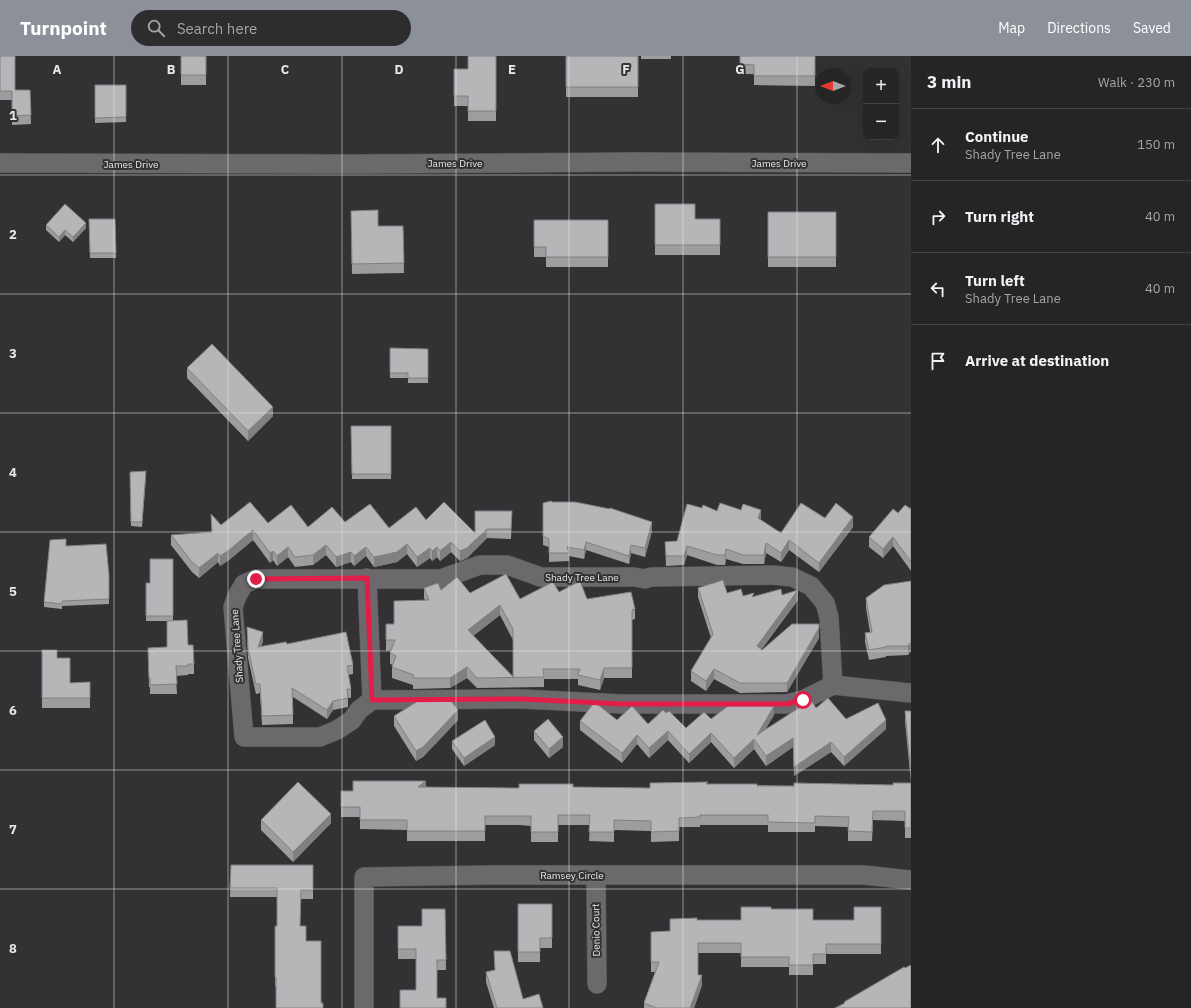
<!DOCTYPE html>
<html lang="en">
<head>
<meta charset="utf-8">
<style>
  :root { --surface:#262526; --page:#2e2d2e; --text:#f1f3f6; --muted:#a4a5a7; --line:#424243; --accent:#8c9099 }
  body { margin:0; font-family:"IBM Plex Sans",sans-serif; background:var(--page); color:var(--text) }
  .controls { position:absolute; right:12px; top:12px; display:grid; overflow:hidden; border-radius:8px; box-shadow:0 4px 16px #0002 }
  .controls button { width:36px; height:36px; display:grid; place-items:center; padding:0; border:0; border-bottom:1px solid var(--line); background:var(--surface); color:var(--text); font:20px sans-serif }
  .compass { position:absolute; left:815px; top:12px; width:36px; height:36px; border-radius:50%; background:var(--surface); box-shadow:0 4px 16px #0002; rotate:270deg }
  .stop { position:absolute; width:12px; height:12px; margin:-9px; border:3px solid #e11d48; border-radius:50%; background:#fff }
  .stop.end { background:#e11d48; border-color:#fff; box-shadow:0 1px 4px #0008 }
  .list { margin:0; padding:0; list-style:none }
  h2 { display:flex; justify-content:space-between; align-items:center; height:52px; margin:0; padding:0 16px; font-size:17px }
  h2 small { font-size:13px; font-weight:400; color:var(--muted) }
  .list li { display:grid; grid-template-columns:26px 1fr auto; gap:12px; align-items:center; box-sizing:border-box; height:72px; padding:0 16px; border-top:1px solid var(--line) }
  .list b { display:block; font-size:15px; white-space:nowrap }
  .list p { margin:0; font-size:13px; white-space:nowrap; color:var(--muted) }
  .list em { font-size:13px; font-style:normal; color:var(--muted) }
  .icon { flex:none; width:22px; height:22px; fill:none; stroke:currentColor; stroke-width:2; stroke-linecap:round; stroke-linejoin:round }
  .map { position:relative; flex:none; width:911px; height:952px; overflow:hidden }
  header { display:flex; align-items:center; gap:24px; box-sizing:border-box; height:56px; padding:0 20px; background:var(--accent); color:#fff }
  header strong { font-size:19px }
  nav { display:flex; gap:22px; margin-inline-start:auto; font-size:14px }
  .search { width:280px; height:36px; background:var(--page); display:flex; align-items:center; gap:10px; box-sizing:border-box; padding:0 14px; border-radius:22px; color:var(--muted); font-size:15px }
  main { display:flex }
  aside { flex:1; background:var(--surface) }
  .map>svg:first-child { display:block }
</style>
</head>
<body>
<header>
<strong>Turnpoint</strong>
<div class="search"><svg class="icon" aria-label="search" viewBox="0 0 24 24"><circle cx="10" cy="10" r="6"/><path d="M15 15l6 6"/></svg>Search here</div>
<nav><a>Map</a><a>Directions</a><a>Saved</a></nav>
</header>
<main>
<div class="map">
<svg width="911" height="952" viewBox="0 0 911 952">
  <rect width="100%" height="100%" fill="#333133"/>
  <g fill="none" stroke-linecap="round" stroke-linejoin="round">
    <defs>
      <path id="street" d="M0 107 356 108 633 106 911 107
        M480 509H507L541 521H634L645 523 651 521 772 519 792 521 811 530 825 547 829 561 833 629 803 644 786 648H622L522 643 372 644 359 654 352 664 337 674 320 681H244L233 551 237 540 244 528 256 523H441Z
        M367 522 372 644
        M833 629 911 637
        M596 819 597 928
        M364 952V821L491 819H864L911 824"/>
    </defs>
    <use href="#street" stroke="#504f51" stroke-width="20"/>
    <use href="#street" stroke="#6b696c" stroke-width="19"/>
  </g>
  <path fill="#9d9c9e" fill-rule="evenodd" d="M0 0 15 34H30L31 68 12 69V44H0Z
    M181 0H229H206V29H181Z
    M496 0V65H468V50H454V13H468Z
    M566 0H638V41H566Z
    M641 0H671V3H641Z
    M740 0H815V30L754 29V18H740Z
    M95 29H126V66L95 67Z
    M655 148 695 163H720V199H655Z
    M351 155 378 170H403L404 217 352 218Z
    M768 156H836V211H768Z
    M115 163 116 202H90L89 164Z
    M534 164H608V211H546V201H534Z
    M46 169 86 172 73 186 65 179 59 186 46 174Z
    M390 292 428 293V327H408V322H390Z
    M187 312 273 360 248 385 187 322Z
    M351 370H391V423H352Z
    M130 416 146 420 142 471 131 470Z
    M552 446 652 475 645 501 631 497 629 508 586 494 584 503 569 500V505L549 506V491L543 489V447Z
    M702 452 761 464 781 477 825 462 853 471 819 516 789 494 781 506 766 497 764 508H743L726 503 725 509H717L687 499 684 509 666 510 665 486 677 485Z
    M911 453V595L908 599 886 600V601L869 604 865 586V577L870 576 866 552V542L911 525V515L893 490 883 502 869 491V481L898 457Z
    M512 455 511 483 487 482 467 502 460 505 451 496 440 505 437 501 432 505 430 502 417 511 407 498 397 506 374 511 366 500 354 510 351 506 336 511 326 499 313 509 295 511 288 501 277 510 273 504 270 507 253 484 229 504 220 510 218 506 199 522 192 516 171 489V479L212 476 211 458 221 469 268 467 308 471 345 466 389 472 426 464 475 477Z
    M66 490 109 519V548L62 550V553L44 551V546Z
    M173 503V565H146V527H150Z
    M424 532 520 543 559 536 587 543 635 553V563L632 564V622H604L600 634 578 629V623H544V631L477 632 467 622 450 632 413 633V629L392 622V611L393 609 390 608V597L391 594 386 595V568H394L425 544 424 542ZM500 559 513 584V620L473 580Z
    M698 532 743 540 754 541 782 539 798 544 761 594 819 582 787 636 740 637 714 623 706 635 691 625V615L711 582 698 541Z
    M247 571 263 585 261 591 287 588 353 609V618L348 619 351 633V642H348V651L333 654 327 663 293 641V668L262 669 260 637 256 638 248 602 247 580Z
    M188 589 194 608V618H188V619L176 620 177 638H150V631H149L148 592 167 591Z
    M42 594 57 602 70 627 90 626V652H42Z
    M816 652 846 663 886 673 844 710 831 696 794 720 793 691 766 710 754 693 734 712 711 686 689 707 668 684 649 702 637 688 622 707 580 674V665L617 664 648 668 666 657 686 672 711 663 774 659 765 673Z
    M905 655H911V782H905V765L873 764 872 785H848V771L815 770V776H768V769H700V771H679V785L651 786V775L614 774V786L589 785 590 769H558V786H531V770L519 769H485V785H407V774L360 773V761H341V735H353L426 731 519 732 573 731 650 732 708 728 794 730 893 729 911 727 905 665Z
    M394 660 458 664 423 701 416 705 394 670Z
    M534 675 563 691 549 702 534 684Z
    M452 685 495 689 464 710 452 693Z
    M261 764 331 767 293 806 261 774Z
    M231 809H313V843H301L300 870 306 885 323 952 276 930H275V870H277V841H230Z
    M518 848H552V892H540V906H518Z
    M881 851V898H826V908H813V919H789V911H741V897H698V919L702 929 694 952H644V947L655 916H651V876L670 875 697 864H741L771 853 813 864H854Z
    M445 853 446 914H437L416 934V903H398V870H422Z
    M494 895 523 943 543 952H494L486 926V916L495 914Z"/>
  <path fill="#807f81" d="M86 167V172L73 186V181Z
    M65 174V179L59 186V181Z
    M273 351V360L248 385V375Z
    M761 454V463L758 462Z
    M853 461V471L819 516V507Z
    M652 466V475L645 501V492Z
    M487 473V482L467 502 460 505V495Z
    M253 474V484L229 504 220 510V500Z
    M893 481V490L883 502V493Z
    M789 484V494L781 506V497Z
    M451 486V496L440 505V495Z
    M586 486V494L584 503V494Z
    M766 487V497L764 508V499Z
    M407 488V498L397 506 374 511V501Z
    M326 489V499L313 509V499Z
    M631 489V497L629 508V500Z
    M687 490V499L684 509V500Z
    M288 491V501L277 510V500Z
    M366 491V500L354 510V500Z
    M437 491V501L432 505V495Z
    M430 492V502L417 511V501Z
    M726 493V503L725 509V499Z
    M273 495V504L270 507V497Z
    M351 496V506L336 511V501Z
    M218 497V506L199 522V512Z
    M798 534V544L757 599V590Z
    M500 549V559L468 584V574Z
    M819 572V582L787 636V627Z
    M263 576V585L258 601V591Z
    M911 586V595L908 599V590Z
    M467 611V622L450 632V622Z
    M604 612V622L600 634V624Z
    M714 613V623L706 635V625Z
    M333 645V654L327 663V654Z
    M774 650V659L757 688V679Z
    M458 654V664L423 701 416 705V695Z
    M886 664V673L844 710V701Z
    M668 675V684L649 702V692Z
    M711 677V686L689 707V698Z
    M637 679V688L622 707V697Z
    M495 681V689L464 710V702Z
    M563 681V691L549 702V693Z
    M793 682V691L766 710V700Z
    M754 683V693L734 712V702Z
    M831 686V696L794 720V711Z
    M426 725V735L418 731Z
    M331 758V767L293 806V796Z
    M702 919V929L694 952H690Z"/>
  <path fill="#b7b5b8" stroke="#807f81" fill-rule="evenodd" d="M0 0H15V34H30L31 59 12 60V35H0Z
    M181 0H206V19H181Z
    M468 0H496V55H468V40H454V13H468Z
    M566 0H638V31H566Z
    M740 0H815V20H754V9L740 8Z
    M95 29H126V61L95 62Z
    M65 148 86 167 73 181 65 174 59 181 46 169Z
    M655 148H695V163H720V189H655Z
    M378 154V170H403L404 207 352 208 351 155Z
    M768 156H836V201H768Z
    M89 163H115L116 197H90Z
    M534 164H608V201H546V191H534Z
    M212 288 273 351 248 375 187 312Z
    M390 292 428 293V322H408V317H390Z
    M351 370H391V418H352Z
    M146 415 142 466H131L130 416Z
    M551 445 552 446H575L610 453V452L652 466 645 492 631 489 629 500 586 486 584 494 567 491 569 497H549V483L543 480V447Z
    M250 446 268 467 291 449 308 471 332 451 345 466 370 448 389 472 416 451 426 464 444 446 475 477V455H512L511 473H487L467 492 460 495 451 486 440 495 437 491 432 495 430 492 417 501 407 488 397 496 374 501 366 491 354 500 351 496 336 501 326 489 313 499 295 501 288 491 277 500 273 495 270 497 253 474 229 494 220 500 218 497 199 512 192 506 171 479 212 476 211 458 221 469Z
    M720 447 741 454 743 448 761 454 758 462 781 477 801 447 825 462 836 447 853 461 819 507 789 484 781 497 766 487 764 499H743L726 493 725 499H717L687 490 684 500H666L665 486 677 485 687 448 702 452 703 449 717 455Z
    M905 449 911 453V506L893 481 883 493 869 481 893 453 898 457Z
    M66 483V490L106 488 109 519V543L62 545V548L44 546 50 484Z
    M150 503H173V560H146V527H150Z
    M506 518 520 543 553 526 559 536 580 525 587 543 631 536 635 553 632 554V612H604L600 624 578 619 580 613H543L544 621 477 622 467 611 450 622H413L414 619 392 611 396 600 390 597 395 584H386V568H394V545L429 544 424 532 438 527 441 534 457 521 470 537ZM500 549 513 573V621L468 574Z
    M723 524 727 537 741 533 743 540 754 537 752 541 781 533 782 539 798 534 757 590 762 594 792 568H819V572L787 627H740L714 613 706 625 691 615 713 578 698 532Z
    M911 525V586L908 590H886V591L869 594 865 577 872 576 866 542 884 529Z
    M187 564 188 589H193L194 608H188V610H176L177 628 150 629V622H149L148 592 167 591V565Z
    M247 571 263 576 258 591 286 586 287 588 346 576 353 609 347 610 351 633H347L348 642 333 645 327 654 292 632 293 659 262 660 260 628H256L248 593Z
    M42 594H57V602H70V627L90 626V642H42Z
    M828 642 846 663 878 647 886 664 844 701 831 686 794 711 793 682 766 700 754 683 734 702 711 677 689 698 668 675 649 692 637 679 622 697 580 665 593 648H597L617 664 632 650 648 668 663 654 666 657 669 655 686 672 704 656 711 663 728 650H774L757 679 811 644 816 652Z
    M418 645H451L458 654 423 691 416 695 394 660Z
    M905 655H911V719Z
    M548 663 563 681 549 693 534 675Z
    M485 664 495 681 464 702 452 685Z
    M353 725H426L418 731 519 732V728H573V731L650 732V727L708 726 706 728H757V730H794V727L893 729V727H911V772H905V755H873L872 776 848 775 849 761 815 760V767L768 766V759H700V761L679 762V775L651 776V765L614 764V776H589L590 759H558V776H531V760H485V775H407V764H360V751H341V735H353Z
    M298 726 331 758 293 796 261 764Z
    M231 809H313V834H301L300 870H306V885H321V947H323V952H276V921H275V870H277V832H230Z
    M518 848H552V882H540V896H518Z
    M741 851H771V853H813V864H854V851H881V888H826V898H813V909H789V901H741V887H698V919H702L690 952H657L644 947 659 906H651V876L670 875V863L697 862V864H741Z
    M422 853H445L446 904H437V942H446V952H400V934H416V893H398V870H422Z
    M494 895H510L523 943 539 938 543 952H497L486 916 495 914Z
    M911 909V952H835L845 947 844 946 904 911 905 912Z"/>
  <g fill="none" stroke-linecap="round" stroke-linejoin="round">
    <path stroke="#e11d48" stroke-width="5" d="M256 523 367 522 372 644 522 643 622 648H786L803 644"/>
  </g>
  <path fill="none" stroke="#e9e8e9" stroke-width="1" stroke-opacity="0.55" d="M114 0V952M228 0V952M342 0V952M456 0V952M569 0V952M683 0V952M797 0V952M0 119H911M0 238H911M0 357H911M0 476H911M0 595H911M0 714H911M0 833H911"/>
  <g text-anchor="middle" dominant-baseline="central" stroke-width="4" stroke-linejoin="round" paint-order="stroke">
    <g font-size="10" fill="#e9e8e9" stroke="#333133">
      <text x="455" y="107">James Drive</text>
      <text x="779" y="107">James Drive</text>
      <text x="131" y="108">James Drive</text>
      <text x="582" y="521">Shady Tree Lane</text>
      <text transform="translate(237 590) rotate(-94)">Shady Tree Lane</text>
      <text x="572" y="819">Ramsey Circle</text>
      <text transform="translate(596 874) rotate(-91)">Denio Court</text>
    </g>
  </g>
  <g font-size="13" text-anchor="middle" font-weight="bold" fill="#e9e8e9" stroke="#333133" stroke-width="4" stroke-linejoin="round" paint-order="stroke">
    <text x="57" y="18">A</text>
    <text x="171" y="18">B</text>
    <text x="285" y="18">C</text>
    <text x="399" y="18">D</text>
    <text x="512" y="18">E</text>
    <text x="626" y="18">F</text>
    <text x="740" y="18">G</text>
    <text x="13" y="64">1</text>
    <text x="13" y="183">2</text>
    <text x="13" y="302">3</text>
    <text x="13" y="421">4</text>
    <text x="13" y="540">5</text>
    <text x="13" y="659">6</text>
    <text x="13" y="778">7</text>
    <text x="13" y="897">8</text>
  </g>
</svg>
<div class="controls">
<button>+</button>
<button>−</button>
</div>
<svg class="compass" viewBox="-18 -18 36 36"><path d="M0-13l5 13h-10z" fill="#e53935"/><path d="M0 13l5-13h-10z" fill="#a4a5a7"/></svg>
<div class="stop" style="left:803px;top:644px"></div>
<div class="stop end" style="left:256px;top:523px"></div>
</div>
<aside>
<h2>3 min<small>Walk · 230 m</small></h2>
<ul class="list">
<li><svg class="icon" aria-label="ahead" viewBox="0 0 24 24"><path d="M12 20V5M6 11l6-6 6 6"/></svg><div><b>Continue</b><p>Shady Tree Lane</p></div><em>150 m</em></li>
<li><svg class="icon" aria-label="right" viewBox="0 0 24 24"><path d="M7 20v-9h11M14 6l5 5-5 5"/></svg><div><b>Turn right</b></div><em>40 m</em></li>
<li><svg class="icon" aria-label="left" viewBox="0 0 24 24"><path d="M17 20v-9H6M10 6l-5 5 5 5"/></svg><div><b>Turn left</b><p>Shady Tree Lane</p></div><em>40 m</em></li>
<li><svg class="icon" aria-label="arrive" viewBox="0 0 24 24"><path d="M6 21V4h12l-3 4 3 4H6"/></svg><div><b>Arrive at destination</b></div></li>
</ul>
</aside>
</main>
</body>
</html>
